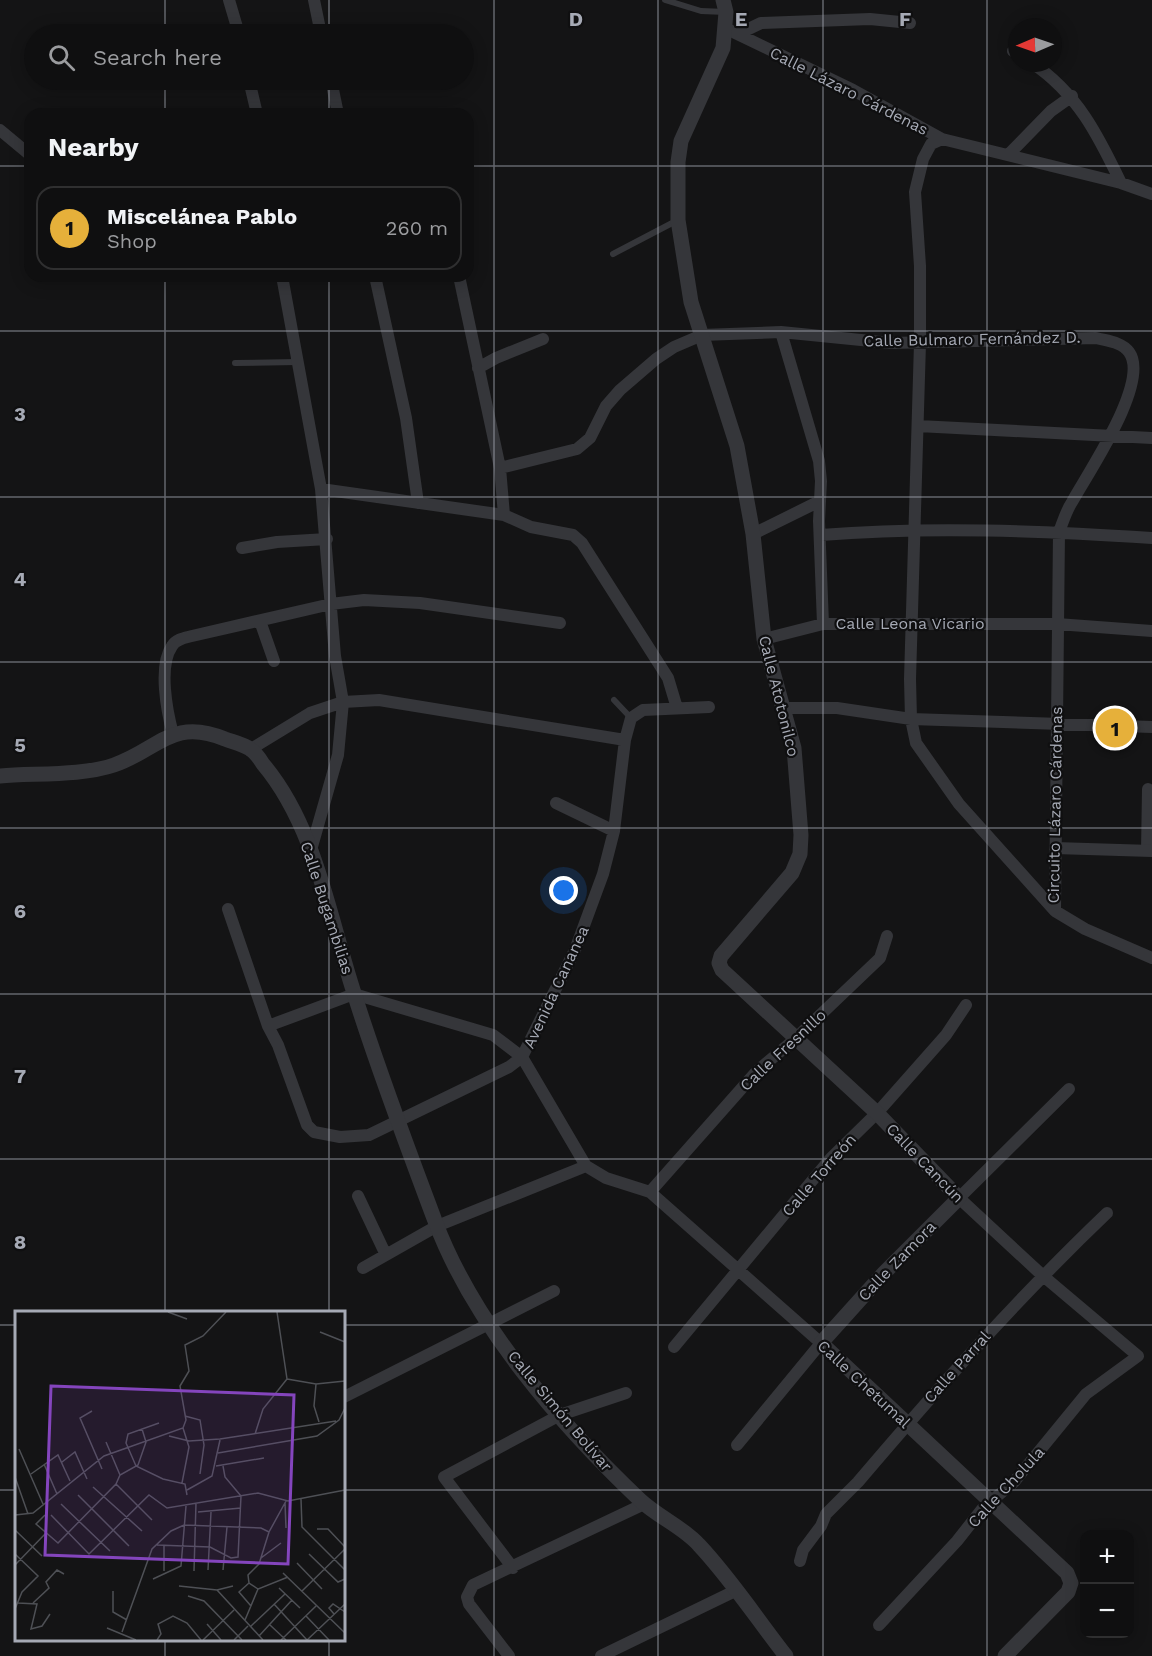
<!DOCTYPE html>
<html lang="en">
<head>
<meta charset="utf-8">
<style>
  :root { --surface:#0f0f10; --page:#1d1d1e; --text:#f1f3f6; --muted:#9b9c9f; --line:#2f2f30; --accent:#e6b03a }
  body { margin:0; font-family:"Work Sans",sans-serif; background:var(--page); color:var(--text) }
  .controls { position:absolute; right:18px; bottom:18px; display:grid; overflow:hidden; border-radius:12px; box-shadow:0 3px 15px #0003 }
  .controls button { width:54px; height:54px; display:grid; place-items:center; padding:0; border:0; border-bottom:2px solid var(--line); background:var(--surface); color:var(--text); font:30px sans-serif }
  .compass { position:absolute; left:1008px; top:18px; width:54px; height:54px; border-radius:50%; background:var(--surface); box-shadow:0 3px 15px #0003; rotate:268deg }
  .you { position:absolute; left:564px; top:891px; width:21px; height:21px; margin:-15px; border:4px solid #fff; border-radius:50%; background:#1a73e8; box-shadow:0 0 0 9px #1a73e833 }
  .badge { display:grid; place-items:center; width:39px; height:39px; border-radius:50%; background:var(--accent); color:#111; font-size:20px; font-weight:700 }
  .pin { position:absolute; translate:-50% -50%; border:3px solid #fff; box-shadow:0 2px 6px #0006 }
  .list { margin:0; padding:0; list-style:none }
  h2 { display:flex; justify-content:space-between; align-items:center; height:78px; margin:0; padding:0 24px; font-size:26px }
  h2 small { font-size:20px; font-weight:400; color:var(--muted) }
  .list li { display:grid; grid-template-columns:39px 1fr auto; gap:18px; align-items:center; box-sizing:border-box; height:84px; margin:0 12px 12px; padding:0 12px; border:2px solid var(--line); border-radius:18px }
  .list b { display:block; font-size:22px; white-space:nowrap }
  .list p { margin:0; font-size:20px; white-space:nowrap; color:var(--muted) }
  .list em { font-size:20px; font-style:normal; color:var(--muted) }
  .icon { flex:none; width:33px; height:33px; fill:none; stroke:currentColor; stroke-width:2; stroke-linecap:round; stroke-linejoin:round }
  .map { position:relative; flex:none; width:1152px; height:1656px; overflow:hidden }
  .search { position:absolute; background:var(--surface); box-shadow:0 3px 15px #0003; left:24px; top:24px; width:450px; height:66px; display:flex; align-items:center; gap:15px; box-sizing:border-box; padding:0 21px; border-radius:33px; color:var(--muted); font-size:22px }
  .panel { position:absolute; background:var(--surface); box-shadow:0 3px 15px #0003; left:24px; top:108px; width:450px; height:174px; border-radius:18px }
  .map>svg:first-child { display:block }
</style>
</head>
<body>
<div class="map">
<svg width="1152" height="1656" viewBox="0 0 1152 1656">
  <rect width="100%" height="100%" fill="#141415"/>
  <g fill="none" stroke-linecap="round" stroke-linejoin="round">
    <path stroke="#35363a" stroke-width="6" d="M665 0 701 11 726 12
      M613 254 676 221
      M235 363 297 362
      M614 700 631 718"/>
    <path stroke="#35363a" stroke-width="12" d="M229 0 239 34
      M314 0 321 34
      M725 28 853 90 942 139 1121 183 1152 194
      M738 34 761 23 870 19 910 23
      M1013 51 1017 53
      M1032 63C1077 93 1098 135 1121 183
      M249 80 257 114
      M331 80 338 114
      M0 130 30 155
      M942 139 931 144 923 159 915 192 920 266V343L910 679 911 719 916 743 959 804 1055 911 1085 929 1152 958
      M1009 154 1051 111 1072 96
      M282 276 321 489 335 656 343 702 338 755 311 850
      M375 276 406 418 418 503
      M459 276 500 468 504 515
      M781 332 819 461 821 481 819 521 823 624
      M478 368 496 358 543 339
      M918 426 1152 438
      M500 468 577 449 590 438 606 406 620 390 656 359 674 347 702 335 781 332 891 343 1096 338C1107 341 1122 342 1129 352 1151 382 1087 474 1072 502 1066 511 1063 522 1059 532L1055 911
      M321 489 504 515 531 527 573 535 582 543 668 678 677 708
      M753 534 820 501
      M821 535C931 526 1042 531 1152 538
      M242 548 277 542 327 539
      M260 621 274 661
      M764 639 823 624H1057L1152 631
      M783 708H837L911 719 1152 727
      M173 734C167 712 158 666 172 646 176 639 184 638 192 636L331 604 364 600 420 603 560 623
      M251 749 310 713 343 702 379 700 625 740
      M556 803 614 831
      M1055 848 1152 851
      M1147 851 1148 789
      M228 909 268 1026 278 1045 307 1125 314 1132 340 1137 369 1135 509 1067 522 1057 575 950 603 874 614 831 625 740 631 718 643 710 709 707
      M268 1026 354 994 493 1035 522 1057 586 1166 606 1178 650 1192 821 1343 737 1445
      M650 1192 757 1071 795 1039 880 958 887 936
      M358 1196 385 1253
      M363 1268 437 1226 586 1166
      M674 1347 831 1158 877 1113 946 1035 966 1005
      M344 1397 554 1291
      M800 1561 803 1550 821 1526 826 1514 858 1482C938 1388 1018 1298 1107 1213
      M513 1568 444 1477 560 1415 626 1393
      M879 1625 957 1541 983 1508 1014 1482 1086 1394 1138 1356 1042 1275 959 1198 1069 1089
      M509 1656 469 1604 467 1597 473 1585 644 1504
      M601 1656 735 1591"/>
    <path stroke="#35363a" stroke-width="15" d="M723 0 726 12 723 48 681 141 678 162V220L691 302 737 446 753 534 764 639 794 748 801 835 800 854 792 873 721 956 719 963 722 970 877 1113 959 1198 884 1273 821 1343 1067 1573 1071 1583 1068 1592 1005 1656
      M0 776C34 773 82 776 114 765 158 750 172 717 225 739 233 742 243 744 250 749 255 752 260 759 263 764 316 827 329 917 354 993 378 1070 407 1146 435 1221 474 1325 561 1425 640 1500 658 1517 683 1527 699 1545 731 1579 757 1619 786 1656"/>
  </g>
  <path fill="none" stroke="#a6aab5" stroke-width="1.5" stroke-opacity="0.55" d="M165 0V34M329 0V34M494 0V1656M658 0V1656M823 0V1656M987 0V1656M165 80V114M329 80V114M0 166H30M468 166H1152M165 276V1312M329 276V1312M0 331H1152M0 497H1152M0 662H1152M0 828H1152M0 994H1152M0 1159H1152M0 1325H16M344 1325H1152M0 1490H16M344 1490H1152M165 1640V1656M329 1640V1656"/>
  <g text-anchor="middle" dominant-baseline="central" stroke-width="4.5" stroke-linejoin="round" paint-order="stroke">
    <g font-size="16" fill="#a6aab5" stroke="#0f0f10">
      <text transform="translate(849 91) rotate(27)">Calle Lázaro Cárdenas</text>
      <text transform="translate(972 339) rotate(-1)">Calle Bulmaro Fernández D.</text>
      <text x="910" y="623">Calle Leona Vicario</text>
      <text transform="translate(779 696) rotate(76)">Calle Atotonilco</text>
      <text transform="translate(1055 805) rotate(-89)">Circuito Lázaro Cárdenas</text>
      <text transform="translate(327 908) rotate(72)">Calle Bugambilias</text>
      <text transform="translate(556 987) rotate(-65)">Avenida Cananea</text>
      <text transform="translate(783 1050) rotate(-43)">Calle Fresnillo</text>
      <text transform="translate(925 1163) rotate(46)">Calle Cancún</text>
      <text transform="translate(819 1175) rotate(-49)">Calle Torreón</text>
      <text transform="translate(897 1261) rotate(-46)">Calle Zamora</text>
      <text transform="translate(957 1367) rotate(-48)">Calle Parral</text>
      <text transform="translate(864 1384) rotate(43)">Calle Chetumal</text>
      <text transform="translate(560 1411) rotate(50)">Calle Simón Bolívar</text>
      <text transform="translate(1006 1487) rotate(-47)">Calle Cholula</text>
    </g>
  </g>
  <g transform="translate(15 1311)">
    <rect width="330" height="330" fill="#141415"/>
    <path fill="none" stroke="#4e5055" stroke-width="1.5" d="M153 1 172 8M305 21 330 31M272 68 301 73 330 70M301 73 299 95 304 111M77 100 65 107 87 158M170 105 185 109 189 134 185 163M144 112 113 123 111 132 121 155 148 168 170 173 172 184M240 123 248 98 272 68 262 1M154 125 174 130 205 128 321 110M91 131 105 164M4 138 28 193M203 142 302 125 324 109 330 97M47 151 60 141 72 168M29 153 42 183M201 155 249 147M16 163 43 144 55 170M0 166 13 203M167 172 174 136 168 117M101 173 137 209M78 176 127 220M172 179 197 165 205 129M63 184 114 235M286 188 287 216 330 259M270 192 271 217M46 193 95 240M183 201 226 197M0 204 18 202 89 145 168 117 171 109 165 75 174 60 170 34 188 25 211 1M30 204 21 213 43 232 101 173 105 164 123 154 131 131 127 118M36 204 74 243 134 184 152 197 243 182 273 190 330 179M302 218H313L330 236M0 219 27 245M142 234 195 236 216 247 223 246 226 185 210 166 208 155M0 243 23 265 7 281 0 298M294 243 323 271 330 268M246 247 266 232M282 252 307 278M0 254 31 222M193 259 196 201M208 259 212 216M149 260V234M179 260 181 192M268 262 330 322M138 268 166 255 171 195M234 272 224 281 236 295M164 275 202 279 218 275M264 277 285 297M243 278 234 272 233 264 244 253 254 221 271 190M202 279 248 329M98 280V301L112 309M287 280 330 238M173 285 189 290 227 329M3 292 22 293 16 318 27 315 35 303M18 292 34 277 31 271 42 259 49 263M259 293 292 329M319 303 314 297 318 293 330 301M291 305 314 329M230 309 243 278 273 266M192 313 206 329M255 314 271 329M235 316 270 283M92 317 121 329M107 321 137 238 156 220 169 214 246 217 254 221M244 325 277 289M142 329 146 323 143 313 158 305 172 312 186 329M188 329 219 299M219 329 233 315M266 329 301 295M292 329 330 293"/>
    <path fill="#8445bd" fill-opacity="0.15" stroke="#8445bd" stroke-width="3" d="M36 75 279 84 273 253 30 244Z"/>
    <rect width="330" height="330" fill="none" stroke="#a6aab5" stroke-width="3"/>
  </g>
  <g font-size="20" text-anchor="middle" font-weight="bold" fill="#a6aab5" stroke="#0f0f10" stroke-width="4.5" stroke-linejoin="round" paint-order="stroke">
    <text x="576" y="26">D</text>
    <text x="741" y="26">E</text>
    <text x="905" y="26">F</text>
    <text x="20" y="421">3</text>
    <text x="20" y="586">4</text>
    <text x="20" y="752">5</text>
    <text x="20" y="918">6</text>
    <text x="20" y="1083">7</text>
    <text x="20" y="1249">8</text>
  </g>
</svg>
<div class="controls">
<button>+</button>
<button>−</button>
</div>
<svg class="compass" viewBox="-18 -18 36 36"><path d="M0-13l5 13h-10z" fill="#e53935"/><path d="M0 13l5-13h-10z" fill="#9b9c9f"/></svg>
<div class="you"></div>
<div class="pin badge" style="left:1115px;top:728px">1</div>
<div class="search"><svg class="icon" aria-label="search" viewBox="0 0 24 24"><circle cx="10" cy="10" r="6"/><path d="M15 15l6 6"/></svg>Search here</div>
<section class="panel">
<h2>Nearby<small></small></h2>
<ul class="list">
<li><span class="badge">1</span><div><b>Miscelánea Pablo</b><p>Shop</p></div><em>260 m</em></li>
</ul>
</section>
</div>
</body>
</html>
